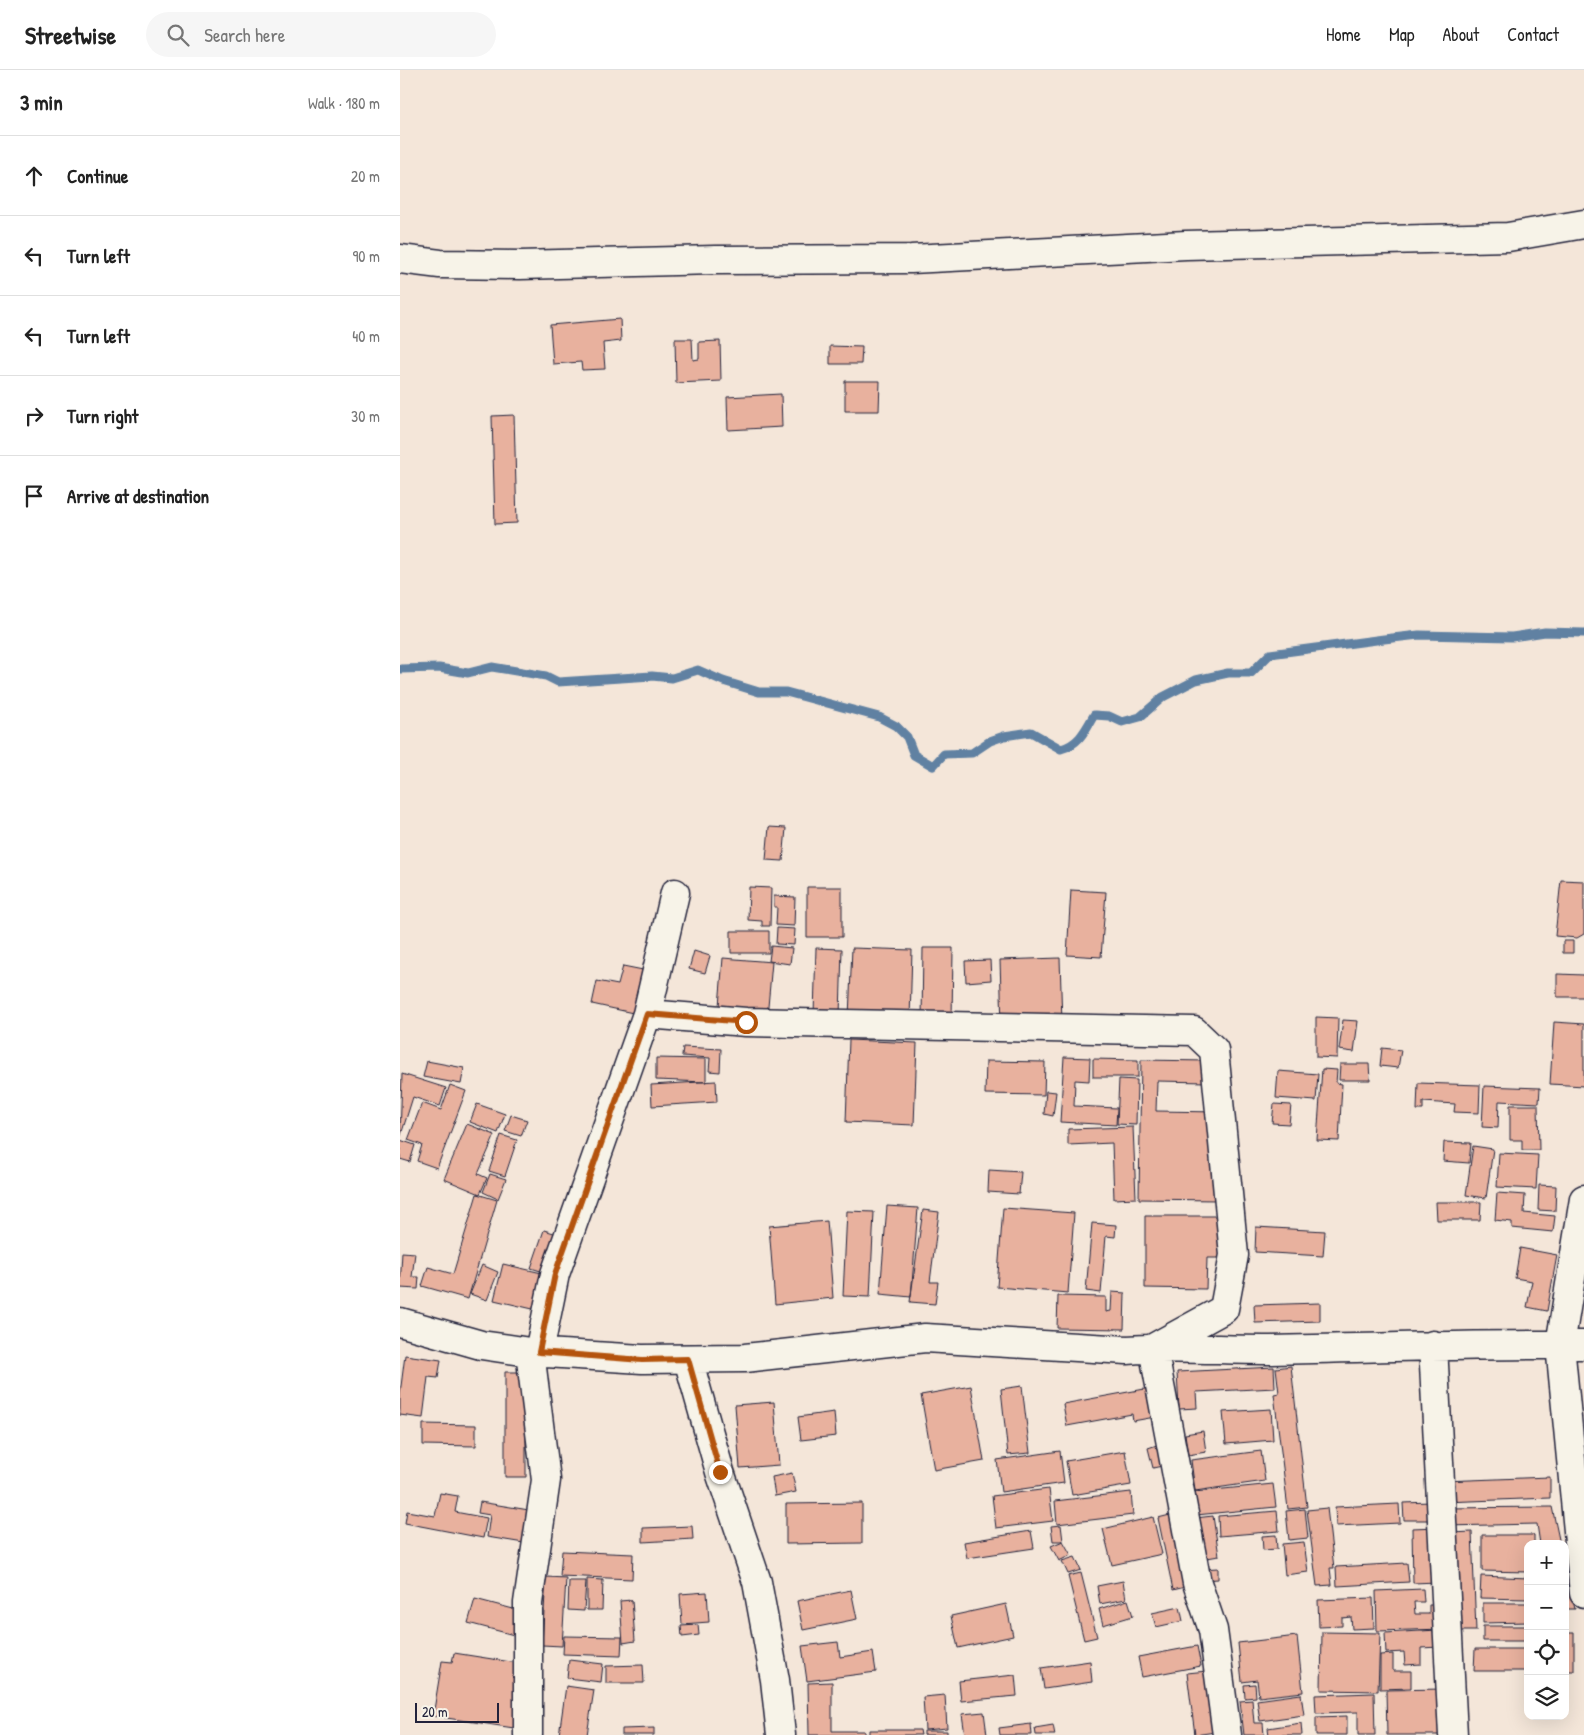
<!DOCTYPE html>
<html lang="en">
<head>
<meta charset="utf-8">
<style>
  :root { --surface:#fff; --page:#f6f6f6; --text:#222; --muted:#767676; --line:#e0e0e0 }
  body { margin:0; font-family:"Patrick Hand",sans-serif; background:var(--page); color:var(--text) }
  .controls { position:absolute; right:15px; bottom:15px; display:grid; overflow:hidden; border-radius:10px; box-shadow:0 5px 20px #0002 }
  .controls button { width:45px; height:45px; display:grid; place-items:center; padding:0; border:0; border-bottom:1px solid var(--line); background:var(--surface); color:var(--text); font:25px sans-serif }
  .scale { position:absolute; left:15px; bottom:12px; width:84px; box-sizing:border-box; padding-left:5px; border:2px solid #22223b; border-top:0; font-size:14px; line-height:18px; white-space:nowrap; color:#22223b; -webkit-text-stroke:4px #f7f3e8; paint-order:stroke }
  .stop { position:absolute; width:15px; height:15px; margin:-11px; border:4px solid #b45309; border-radius:50%; background:#fff }
  .stop.end { background:#b45309; border-color:#fff; box-shadow:0 1px 5px #0008 }
  .list { margin:0; padding:0; list-style:none }
  h2 { display:flex; justify-content:space-between; align-items:center; height:65px; margin:0; padding:0 20px; font-size:21px }
  h2 small { font-size:16px; font-weight:400; color:var(--muted) }
  .list li { display:grid; grid-template-columns:32px 1fr auto; gap:15px; align-items:center; box-sizing:border-box; height:80px; padding:0 20px; border-top:1px solid var(--line) }
  .list b { display:block; font-size:19px; white-space:nowrap }
  .list em { font-size:16px; font-style:normal; color:var(--muted) }
  .icon { flex:none; width:28px; height:28px; fill:none; stroke:currentColor; stroke-width:2; stroke-linecap:round; stroke-linejoin:round }
  .map { position:relative; flex:none; width:1184px; height:1665px; overflow:hidden }
  header { display:flex; align-items:center; gap:30px; box-sizing:border-box; height:70px; padding:0 25px; background:var(--surface); border-bottom:1px solid var(--line) }
  header strong { font-size:24px }
  nav { display:flex; gap:28px; margin-inline-start:auto; font-size:18px }
  .search { width:350px; height:45px; background:var(--page); display:flex; align-items:center; gap:12px; box-sizing:border-box; padding:0 18px; border-radius:28px; color:var(--muted); font-size:19px }
  main { display:flex }
  aside { flex:1; background:var(--surface) }
  .map>svg:first-child { display:block }
</style>
</head>
<body>
<header>
<strong>Streetwise</strong>
<div class="search"><svg class="icon" aria-label="search" viewBox="0 0 24 24"><circle cx="10" cy="10" r="6"/><path d="M15 15l6 6"/></svg>Search here</div>
<nav><a>Home</a><a>Map</a><a>About</a><a>Contact</a></nav>
</header>
<main>
<aside>
<h2>3 min<small>Walk · 180 m</small></h2>
<ul class="list">
<li><svg class="icon" aria-label="ahead" viewBox="0 0 24 24"><path d="M12 20V5M6 11l6-6 6 6"/></svg><div><b>Continue</b></div><em>20 m</em></li>
<li><svg class="icon" aria-label="left" viewBox="0 0 24 24"><path d="M17 20v-9H6M10 6l-5 5 5 5"/></svg><div><b>Turn left</b></div><em>90 m</em></li>
<li><svg class="icon" aria-label="left" viewBox="0 0 24 24"><path d="M17 20v-9H6M10 6l-5 5 5 5"/></svg><div><b>Turn left</b></div><em>40 m</em></li>
<li><svg class="icon" aria-label="right" viewBox="0 0 24 24"><path d="M7 20v-9h11M14 6l5 5-5 5"/></svg><div><b>Turn right</b></div><em>30 m</em></li>
<li><svg class="icon" aria-label="arrive" viewBox="0 0 24 24"><path d="M6 21V4h12l-3 4 3 4H6"/></svg><div><b>Arrive at destination</b></div></li>
</ul>
</aside>
<div class="map">
<svg width="1184" height="1665" viewBox="0 0 1184 1665">
  <rect width="100%" height="100%" fill="#f4e6d9"/>
  <filter id="ink" filterUnits="userSpaceOnUse"><feTurbulence type="fractalNoise" baseFrequency=".02" numOctaves="2"/><feDisplacementMap in="SourceGraphic" scale="10" xChannelSelector="R" yChannelSelector="G"/><feConvolveMatrix kernelMatrix="1 2 1 2 8 2 1 2 1" color-interpolation-filters="sRGB"/></filter>
  <g filter="url(#ink)">
    <g fill="none" stroke-linecap="round" stroke-linejoin="round">
      <path stroke="#6081a2" stroke-width="9" d="M0 599 39 598 68 603 92 597 146 606 158 612 252 606 272 608 298 600 323 611 359 622H386L479 647 496 656 507 667 514 685 533 696 544 684 572 683 590 671 604 666 631 662 661 679C679 674 685 661 694 645L709 646 722 652 740 647 763 627 796 610 828 603H851L870 584 984 569 1019 565 1112 567 1145 562 1184 563"/>
    </g>
    <path fill="#e8b19e" stroke="#22223b" d="M220 249 221 271 203 273 205 299 182 300 181 292 153 294 150 255Z
      M275 269H292L293 290 299 289V272L320 271 321 311 276 313Z
      M430 276 462 277 461 294H430Z
      M445 311H480L479 341H445Z
      M381 324 382 357 328 360 327 327Z
      M114 345 117 453 95 454 92 346Z
      M369 757 386 758 383 791 366 790Z
      M1161 810 1184 811V864L1177 868 1155 866Z
      M349 817 371 818 370 856H362V851L348 850Z
      M407 817H442V867H407Z
      M671 820 706 822 701 887 667 885Z
      M374 826 395 827 394 856 376 855 377 837H374Z
      M377 858 395 859 394 875 376 874Z
      M331 861H369V883H331Z
      M1163 871H1173V883H1163Z
      M371 876 392 878 390 894 369 891Z
      M416 878 442 879 440 945 414 944Z
      M452 878 512 880 510 949 449 947Z
      M523 878H553L552 950H522Z
      M294 881 310 886 305 903 289 899Z
      M323 888 372 892 367 948 319 936Z
      M660 888 662 954 602 956 600 890Z
      M590 890 591 910 566 912 565 891Z
      M223 896 243 900 233 943 192 934 197 911 218 915Z
      M1157 904 1184 905V927H1157Z
      M916 947 938 948 937 988 916 987Z
      M943 950 958 951 954 982 939 980Z
      M1154 952 1184 954V1016L1150 1014Z
      M449 970 517 973 514 1055 446 1052Z
      M283 977 321 979 320 1002 309 1001 310 988 282 986Z
      M982 978 1001 980 998 998 980 996Z
      M664 987 690 988 689 1011 675 1010 674 1036 717 1038 716 1055 660 1052Z
      M256 988 306 989V1012L256 1010Z
      M693 989 738 990V1007H693Z
      M741 990 807 991V1012L757 1011 756 1041 818 1042 816 1130 739 1129Z
      M27 991 64 998 61 1014 23 1007Z
      M586 991 645 992 644 1025 585 1024Z
      M940 994H969L970 1010H939Z
      M922 999 937 1000 936 1013 942 1014 939 1071 917 1070Z
      M878 1001 918 1004 916 1031 876 1028Z
      M2 1004 46 1018 40 1036 13 1027 0 1068Z
      M719 1009 737 1010 736 1055 717 1054Z
      M316 1011 317 1032 252 1036 251 1015Z
      M1018 1013 1080 1015 1079 1043 1054 1042 1055 1034 1023 1032V1040H1017Z
      M50 1015 66 1021 37 1098 17 1091 22 1075 8 1070 22 1033 41 1040Z
      M1084 1016 1140 1018 1139 1033 1099 1031 1098 1058 1082 1057Z
      M646 1021 656 1022 653 1046 644 1044Z
      M77 1034 105 1044 98 1063 70 1052Z
      M874 1034 891 1035 889 1054 872 1053Z
      M1110 1035H1138L1139 1080H1122V1070H1110Z
      M111 1045 127 1050 121 1066 105 1061Z
      M67 1054 95 1065 78 1104 87 1108 80 1124 44 1109Z
      M733 1057 736 1128 714 1129 712 1073 668 1075V1059Z
      M101 1065 117 1070 105 1106 89 1101Z
      M0 1070 15 1075 10 1092 0 1089Z
      M1044 1072 1071 1073 1069 1093 1043 1091Z
      M1073 1076 1093 1079 1086 1128 1066 1125Z
      M1099 1083 1138 1085 1136 1119 1097 1117Z
      M589 1100 621 1102 619 1124 588 1122Z
      M90 1104 106 1109 98 1129 83 1122Z
      M1139 1115 1156 1116 1155 1141 1138 1140Z
      M1097 1123 1125 1125 1124 1143 1155 1146 1153 1162 1112 1158V1152L1095 1150Z
      M77 1124 97 1130 68 1229 22 1216 28 1197 53 1204Z
      M1036 1132H1081L1080 1150H1037Z
      M487 1136 518 1138 511 1227 480 1224Z
      M603 1138 674 1143 668 1223 597 1217Z
      M523 1140 539 1142 530 1212H538L535 1234 510 1232Z
      M447 1141 474 1142 470 1227 443 1226Z
      M745 1146H825V1188H807L806 1219 745 1218Z
      M427 1151 433 1228 375 1234 369 1156Z
      M692 1153 716 1155 715 1167 706 1166 701 1223 686 1221Z
      M856 1157 925 1161 923 1186 855 1182Z
      M144 1160 157 1164 144 1202 131 1198Z
      M1120 1178 1157 1185 1147 1241 1127 1237 1132 1211 1115 1208Z
      M2 1182 15 1183 12 1207H19L18 1219 0 1218Z
      M103 1194 146 1204 137 1240 94 1230Z
      M82 1195 98 1202 87 1230 70 1224Z
      M712 1222 725 1223 724 1259 657 1258 658 1226 706 1227V1242L711 1241Z
      M920 1233V1251L855 1253 854 1235Z
      M5 1285 41 1290 38 1308 28 1307 23 1348 0 1345V1324Z
      M891 1296 907 1437 888 1439 874 1324 879 1323 876 1298Z
      M874 1297 875 1318 796 1322 797 1338 779 1339 777 1302Z
      M105 1302H126V1407H105Z
      M571 1316 584 1391 534 1400 521 1325Z
      M622 1316 630 1383 608 1385 601 1319Z
      M750 1318 755 1347 733 1351 732 1344 667 1356 663 1334Z
      M374 1332 379 1395 340 1398 335 1335Z
      M871 1339 873 1370 826 1374 823 1342Z
      M434 1342 436 1366 401 1370 398 1347Z
      M23 1354 76 1355V1376L23 1375Z
      M803 1361 806 1382 788 1385 785 1364Z
      M757 1375 762 1396 753 1398 748 1378Z
      M660 1381 664 1413 601 1422 597 1390Z
      M725 1381 731 1415 672 1425 666 1391Z
      M861 1381 865 1411 795 1421 791 1390Z
      M392 1403 396 1422 375 1426 372 1407Z
      M1150 1407V1428L1044 1432 1043 1411Z
      M873 1414 876 1437 796 1445 794 1422Z
      M649 1419 653 1451 596 1458 592 1426Z
      M731 1422 733 1445 657 1454 655 1431Z
      M40 1423 58 1426 55 1442 87 1448 83 1468 5 1453 7 1441 35 1446Z
      M80 1432 135 1441 130 1474 87 1467 90 1445 78 1443Z
      M1031 1432 1032 1450H1004L1003 1433Z
      M462 1433V1473L386 1474V1434Z
      M999 1434 1000 1453 936 1456 935 1437Z
      M1152 1437 1160 1474H1140L1137 1454 1045 1456 1044 1438Z
      M927 1438 934 1498H930L932 1515 917 1516 907 1440Z
      M905 1439 908 1468 889 1470 886 1441Z
      M877 1441 879 1461 819 1466 818 1446Z
      M778 1443 793 1515 773 1520 758 1448Z
      M813 1446 819 1486 801 1489 795 1448Z
      M753 1447 762 1484 712 1495 703 1459Z
      M661 1455 663 1471H653L651 1456Z
      M292 1456 293 1469 243 1472V1458Z
      M1037 1457 1038 1512 1013 1513 1012 1458Z
      M631 1461 634 1478 567 1488 564 1472Z
      M1072 1462 1076 1561H1056L1052 1463Z
      M876 1465 877 1479 863 1480 862 1466Z
      M1082 1465H1134V1474H1128V1502L1082 1501Z
      M663 1471 671 1485 659 1491 651 1476Z
      M904 1472 908 1502 885 1505 882 1474Z
      M162 1481 233 1484 232 1509 160 1506Z
      M675 1487 681 1500 668 1504 662 1491Z
      M1007 1493 1009 1512 937 1516 936 1497Z
      M1165 1497 1175 1539H1165Z
      M818 1498V1509L803 1510 801 1499Z
      M681 1503 697 1567 684 1570 668 1506Z
      M1081 1506 1128 1508V1529L1080 1528Z
      M146 1507 166 1508 162 1576 142 1575Z
      M187 1509 203 1510 202 1540H187Z
      M169 1511H186L184 1541 168 1540Z
      M723 1511 726 1529 700 1534 697 1516Z
      M1023 1519 1024 1532H1014L1015 1544H1029V1535H1044V1559L977 1561 976 1521Z
      M451 1520 457 1549 403 1560 397 1531Z
      M307 1522 309 1552 282 1554 280 1524Z
      M973 1528 974 1558 952 1559 951 1547 942 1548V1556L919 1557 918 1530Z
      M75 1529 121 1541 114 1565 68 1553Z
      M232 1530 235 1571 223 1573 220 1531Z
      M728 1530 733 1546 703 1555 699 1539Z
      M1083 1533H1128V1552L1083 1553Z
      M606 1534 613 1566 558 1578 551 1546Z
      M780 1537 783 1551 756 1557 752 1543Z
      M298 1555 299 1565 282 1567 281 1556Z
      M1083 1556H1128V1571H1083Z
      M1038 1560 1039 1577 1021 1578V1594L1005 1595 1004 1582 986 1583 985 1563Z
      M922 1562 980 1563 978 1621 921 1620Z
      M1165 1563H1174V1601H1165Z
      M164 1566 222 1567 221 1586 163 1584Z
      M897 1566 903 1622 859 1627 857 1610 842 1612 838 1573Z
      M438 1572 440 1587 473 1582 476 1602 407 1611 402 1576Z
      M797 1576 801 1596 742 1607 738 1587Z
      M1075 1579H1128V1601H1074Z
      M54 1583 124 1594 114 1658 33 1646 42 1591 52 1592Z
      M993 1584V1601H1011V1618L980 1619V1585Z
      M169 1590 203 1594 201 1612 167 1608Z
      M690 1591 692 1612 644 1619 641 1598Z
      M243 1595 244 1613H206V1596Z
      M807 1601 815 1662 795 1665 787 1603Z
      M615 1605 617 1626 561 1631 559 1611Z
      M432 1612V1661H464V1665H409L408 1613Z
      M855 1614 856 1627 845 1628 844 1615Z
      M166 1616 194 1620 187 1665H159Z
      M1044 1619V1665H987L986 1620Z
      M974 1623 975 1665H958V1642L916 1643 915 1625Z
      M901 1624 904 1645 860 1651 857 1630Z
      M545 1625 547 1658 525 1660 523 1627Z
      M852 1630 854 1653H863L864 1665H844L840 1631Z
      M584 1642 587 1665H565L562 1644Z
      M947 1646V1665H916V1647Z
      M901 1653 902 1665H869L868 1658Z
      M631 1654 632 1665H600L599 1658Z
      M653 1655 655 1665H636L635 1658Z
      M254 1658V1665H222V1659Z
      M469 1660H520L521 1665H469Z
      M524 1661H547V1665H524Z"/>
    <g fill="none" stroke-linecap="round" stroke-linejoin="round">
      <defs>
        <path id="minor" d="M0 189 40 194 120 195 315 190 511 189 786 175 1108 167 1184 154
          M247 944 346 952 794 961 814 980 834 1185 824 1239 753 1278 797 1513 813 1560 827 1665
          M1184 1129 1160 1275 1184 1523
          M0 1252 81 1275 130 1282 242 1289 345 1288 525 1268 727 1280C773 1276 818 1280 864 1280 971 1278 1077 1274 1184 1275
          M1033 1275 1053 1665
          M139 1282 155 1204 247 944 275 823
          M288 1289 320 1402 357 1512 375 1610 381 1665
          M128 1665V1533L146 1410 130 1282"/>
      </defs>
      <use href="#minor" stroke="#22223b" stroke-width="31"/>
      <use href="#minor" stroke="#f7f3e8" stroke-width="28"/>
    </g>
  </g>
  <g fill="none" stroke-linecap="round" stroke-linejoin="round" filter="url(#ink)">
    <path stroke="#b45309" stroke-width="6" d="M320 1402 288 1289 242 1290 139 1282 155 1204 247 944 346 952"/>
  </g>
</svg>
<div class="controls">
<button>+</button>
<button>−</button>
<button><svg class="icon" aria-label="locate" viewBox="0 0 24 24"><circle cx="12" cy="12" r="6"/><path d="M12 2v4M12 18v4M2 12h4M18 12h4"/></svg></button>
<button><svg class="icon" aria-label="layers" viewBox="0 0 24 24"><path d="M12 4l9 5-9 5-9-5zM3 14l9 5 9-5"/></svg></button>
</div>
<div class="scale">20 m</div>
<div class="stop" style="left:346px;top:952px"></div>
<div class="stop end" style="left:320px;top:1402px"></div>
</div>
</main>
</body>
</html>
